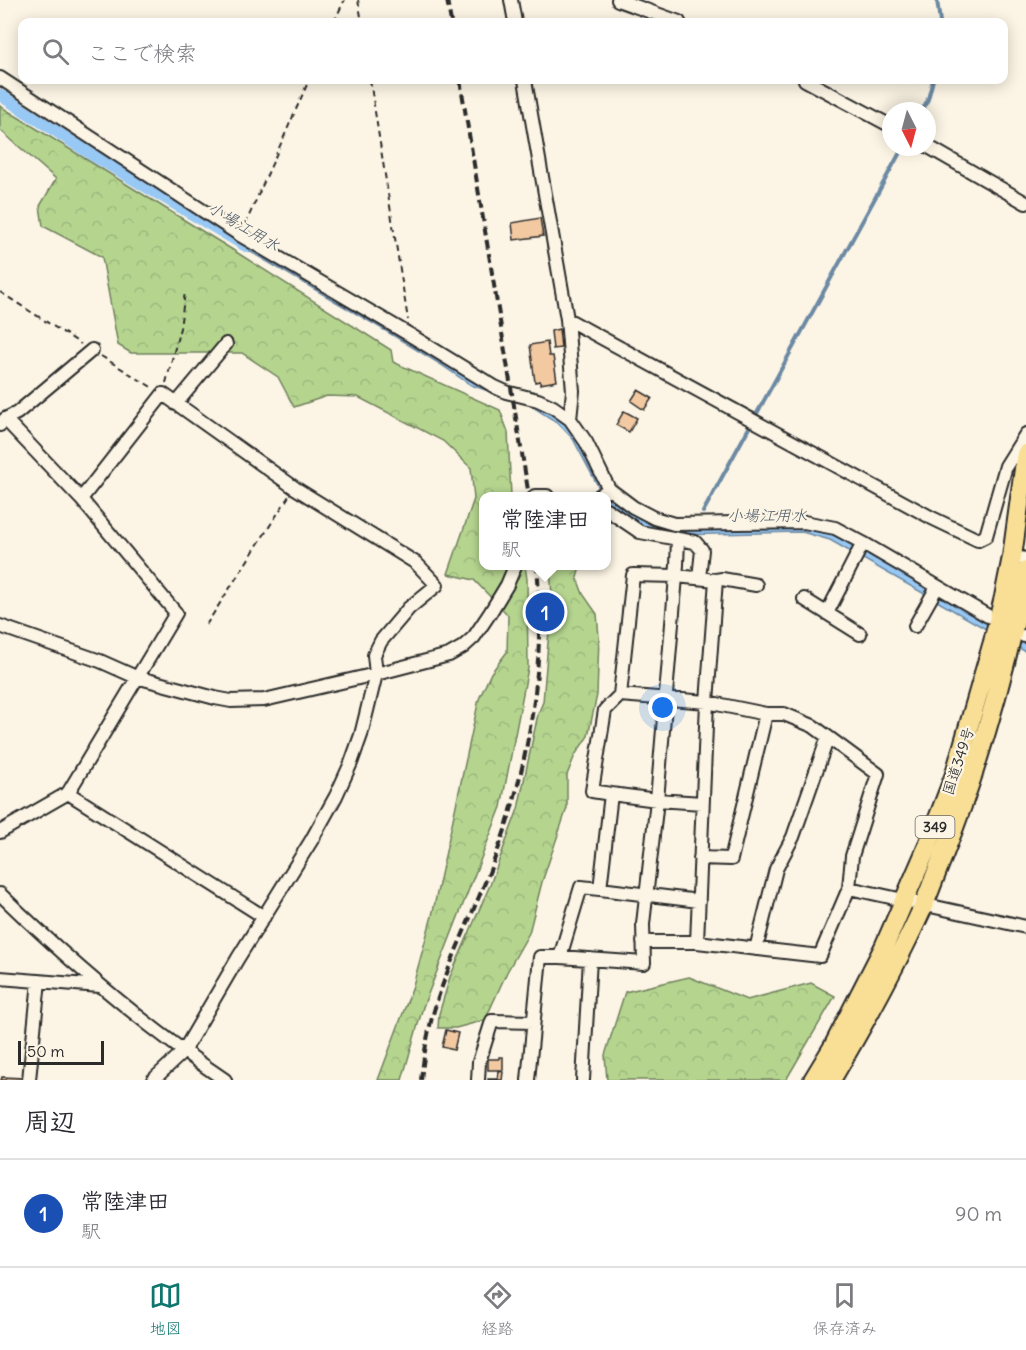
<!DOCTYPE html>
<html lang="ja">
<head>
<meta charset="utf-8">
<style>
  :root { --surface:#fff; --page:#f2f2f3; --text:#2b2b33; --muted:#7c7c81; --line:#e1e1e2; --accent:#0f766e }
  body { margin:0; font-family:Delius,"Klee One",sans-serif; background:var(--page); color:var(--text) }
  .compass { position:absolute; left:882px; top:102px; width:54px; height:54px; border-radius:50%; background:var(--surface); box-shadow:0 3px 15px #0003; rotate:174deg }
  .scale { position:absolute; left:18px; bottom:15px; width:86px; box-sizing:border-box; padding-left:6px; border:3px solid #2b2b2b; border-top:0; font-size:16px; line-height:21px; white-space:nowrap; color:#2b2b2b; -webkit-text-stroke:4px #fcf5e5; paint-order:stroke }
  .you { position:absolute; left:663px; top:708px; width:21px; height:21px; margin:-15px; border:4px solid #fff; border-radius:50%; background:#1a73e8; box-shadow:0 0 0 9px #1a73e833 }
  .badge { display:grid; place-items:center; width:39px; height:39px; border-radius:50%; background:var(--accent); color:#fff; font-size:20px; font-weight:700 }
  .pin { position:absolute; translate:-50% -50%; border:3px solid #fff; box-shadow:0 2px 6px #0006 }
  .popup { position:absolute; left:479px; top:492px; width:132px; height:78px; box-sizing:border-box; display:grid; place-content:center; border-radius:12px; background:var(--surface); filter:drop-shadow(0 2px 4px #0005); font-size:20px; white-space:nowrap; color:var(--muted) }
  .popup b { font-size:22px; color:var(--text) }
  .popup::after { content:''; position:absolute; left:50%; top:100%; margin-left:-12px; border:12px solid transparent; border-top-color:var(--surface) }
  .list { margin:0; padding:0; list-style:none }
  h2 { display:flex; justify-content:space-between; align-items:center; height:78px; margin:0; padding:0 24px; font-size:26px }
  h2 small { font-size:20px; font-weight:400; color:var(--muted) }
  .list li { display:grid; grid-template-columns:39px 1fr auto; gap:18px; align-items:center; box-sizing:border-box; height:108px; padding:0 24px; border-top:2px solid var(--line) }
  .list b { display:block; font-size:22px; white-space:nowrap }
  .list p { margin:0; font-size:20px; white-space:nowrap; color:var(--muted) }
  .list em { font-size:20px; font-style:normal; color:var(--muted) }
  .icon { flex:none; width:33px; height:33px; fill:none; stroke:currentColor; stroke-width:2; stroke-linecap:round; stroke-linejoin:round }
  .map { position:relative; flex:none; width:1026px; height:1080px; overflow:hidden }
  .search { position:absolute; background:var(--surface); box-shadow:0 3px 15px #0003; left:18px; right:18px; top:18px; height:66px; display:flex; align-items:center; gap:15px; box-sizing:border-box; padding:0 21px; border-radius:12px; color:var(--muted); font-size:22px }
  .sheet { height:186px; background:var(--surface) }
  nav { display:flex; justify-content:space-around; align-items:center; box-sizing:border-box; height:84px; border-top:2px solid var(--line); background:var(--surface); font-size:16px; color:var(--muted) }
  nav a { display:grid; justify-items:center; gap:3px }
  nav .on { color:var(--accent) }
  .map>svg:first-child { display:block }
</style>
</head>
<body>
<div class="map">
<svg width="1026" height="1080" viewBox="0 0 1026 1080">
  <defs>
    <pattern id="forest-crowns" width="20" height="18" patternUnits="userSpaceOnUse" patternTransform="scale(1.5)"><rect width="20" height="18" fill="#b5d58f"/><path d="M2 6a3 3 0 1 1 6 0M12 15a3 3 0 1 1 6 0" fill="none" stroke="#9cb77c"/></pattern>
  </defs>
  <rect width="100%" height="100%" fill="#fcf5e5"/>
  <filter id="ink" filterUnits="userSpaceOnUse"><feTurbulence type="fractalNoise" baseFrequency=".0167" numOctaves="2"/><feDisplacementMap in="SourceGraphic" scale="12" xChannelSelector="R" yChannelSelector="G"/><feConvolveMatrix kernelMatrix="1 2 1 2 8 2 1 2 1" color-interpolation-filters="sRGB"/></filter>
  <g filter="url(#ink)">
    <path fill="url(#forest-crowns)" stroke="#70805d" stroke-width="1.5" d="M0 106 236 252 391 350 393 362 500 410 508 432 511 496H484V566H525L527 579 528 668 501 807 423 1007 402 1080H378L412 989 432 916 479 699 491 673 507 652 508 615 474 580 448 574 474 499 471 468 443 441 358 397 327 396 294 407 278 377 242 353H131L118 345 102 257 43 226 40 206 56 179 0 130Z
      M551 566H580L577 578 583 594 597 614 599 637 597 695 588 736 575 755 567 775V808L542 882 529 933 507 972 485 1020 456 1028H438L439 1014 450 977 490 885 518 809 538 714 543 702 549 631 554 619 550 570Z
      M689 977 747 1000 811 983 835 996 786 1080H607L605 1055 625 992Z"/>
    <path fill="#98c8f4" stroke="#6c89a4" stroke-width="1.5" d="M233 235 390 327 534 401 563 419 579 436 604 486 599 488 573 439 558 423 530 405 471 385 440 364 386 331 230 240Z
      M802 526 834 534 1026 643V652L830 540 802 532 672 535V529Z"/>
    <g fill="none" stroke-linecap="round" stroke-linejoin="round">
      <path stroke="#6c89a4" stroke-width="4" d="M937 0 940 22
        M922 111 928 99 933 80
        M756 415 903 147
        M703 512 751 424"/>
      <path stroke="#98c8f4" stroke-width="12" d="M0 95 91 154 246 246
        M606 498C609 502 612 507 616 510 628 521 645 528 661 531"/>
    </g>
    <path fill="#f3c9a2" stroke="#2b2b2b" stroke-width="1.5" d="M540 218 543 236 514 240 512 223Z
      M559 329 561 348 553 349 551 331Z
      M547 342 549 356H553L557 381 540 384V381L535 382 530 345Z
      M638 390 652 398 644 410 631 401Z
      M624 411 637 418 629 432 616 425Z
      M446 1030 458 1033 454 1050 442 1047Z
      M499 1057H503V1070H488V1059H499Z
      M499 1071 503 1072 502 1080H488V1079H498Z
      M2 1077 24 1078 23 1080H1Z"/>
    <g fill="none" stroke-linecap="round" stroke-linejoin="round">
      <defs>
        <path id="minor" d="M511 0 515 22
          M618 0 679 22
          M0 78 240 235 410 335 495 387 506 392 538 400 553 407 570 419 586 442 609 489 633 507 654 518 674 524 804 522 835 528 863 543 988 616
          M525 80 567 319 573 391 570 419
          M805 80 891 126
          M927 146 1026 203
          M567 319 932 518 978 540 986 536 1006 466 1026 434
          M176 404 226 344
          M0 425 5 419 17 413 92 350
          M535 496H547
          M599 496 609 489
          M81 499 163 394 295 488 416 563 437 585 409 608 381 641 374 655 376 674 361 735 351 763 336 796 311 841 238 958 183 1052 153 1080
          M678 539 695 542 702 550 699 578
          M1012 557 1026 559
          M716 580 722 579 756 585
          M804 599 860 634
          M827 613 863 543
          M0 626 100 661 136 677 215 698 231 701 264 700 376 674 449 655 463 647 474 637 490 613 507 585 515 566
          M915 626 937 587
          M1024 636H1026
          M68 793 264 917
          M611 794 592 791 605 710 620 695
          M0 832 68 793 176 613 81 499 5 419
          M700 858 731 859 766 714
          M849 888 1026 927
          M600 889 699 901
          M0 894C71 963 143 1025 225 1080
          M643 942H697L820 956 849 888 852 856 878 774 813 726 784 714H766L707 702 620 695 633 575 676 576 716 580 707 702 697 942
          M756 949 776 869 793 837 828 737
          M560 957 581 887 600 889 611 794 657 800 702 803
          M0 978 100 986
          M29 1080 39 981
          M478 1080 479 1062 492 1021 533 1022
          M528 1080 540 957H560L644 963 643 924 657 800 677 565 678 539 640 532 606 509
          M583 1080 590 959"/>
        <path id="highway" d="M813 1080 833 1047 884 947 926 850 954 777 993 642 1004 597 1012 557 1026 454
          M831 1080C864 1024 896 966 923 907 930 890 936 873 943 856 980 764 1006 669 1026 571"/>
      </defs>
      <use href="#minor" stroke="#2b2b2b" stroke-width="16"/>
      <use href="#highway" stroke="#2b2b2b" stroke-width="22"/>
      <path stroke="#2b2b2b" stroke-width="2" stroke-dasharray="6 4.5" stroke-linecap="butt" d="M358 0 362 22
        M334 22 343 3 345 0
        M370 80 408 320
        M245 225 309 80
        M0 292 81 344
        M101 356 153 388
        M166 383 180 328 185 292
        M206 625 289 496"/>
      <use href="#minor" stroke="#fcf5e5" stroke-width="12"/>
      <use href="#highway" stroke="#f9df96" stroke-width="18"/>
      <path stroke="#2b2b2b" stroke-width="4" stroke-dasharray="9 4.5" stroke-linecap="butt" d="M447 0 451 22
        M460 80 529 496
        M421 1080C424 1054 428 1029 436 1004 455 945 485 890 505 830 532 745 545 655 537 566"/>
    </g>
  </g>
  <g text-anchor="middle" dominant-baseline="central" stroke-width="4.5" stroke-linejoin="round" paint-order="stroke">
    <rect fill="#fcf5e5" stroke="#6a6863" stroke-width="1.5" x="915.5" y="816" width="39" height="22" rx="4.5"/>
    <g font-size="14" font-weight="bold" fill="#2b2b2b">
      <text x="935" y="827">349</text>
    </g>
    <g font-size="15" fill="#2b2b2b" stroke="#fcf5e5">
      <text transform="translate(958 761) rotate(-72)">国道349号</text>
    </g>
    <g font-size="16" font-style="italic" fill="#4c5a67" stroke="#fcf5e5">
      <text transform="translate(244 226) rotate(31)">小場江用水</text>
      <text x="767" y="515">小場江用水</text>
    </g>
  </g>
</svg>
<svg class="compass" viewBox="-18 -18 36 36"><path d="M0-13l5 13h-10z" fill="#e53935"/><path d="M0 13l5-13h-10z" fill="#7c7c81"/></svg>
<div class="scale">50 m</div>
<div class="you"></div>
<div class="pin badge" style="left:545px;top:612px;background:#1a4fb4">1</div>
<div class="popup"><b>常陸津田</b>駅</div>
<div class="search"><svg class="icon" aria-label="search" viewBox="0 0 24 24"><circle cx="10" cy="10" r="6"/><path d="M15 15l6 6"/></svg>ここで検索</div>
</div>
<section class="sheet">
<h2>周辺<small></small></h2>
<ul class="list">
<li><span class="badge" style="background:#1a4fb4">1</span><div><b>常陸津田</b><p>駅</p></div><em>90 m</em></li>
</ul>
</section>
<nav>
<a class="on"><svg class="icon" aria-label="map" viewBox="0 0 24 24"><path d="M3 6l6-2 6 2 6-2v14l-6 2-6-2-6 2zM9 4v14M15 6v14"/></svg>地図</a>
<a><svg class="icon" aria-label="directions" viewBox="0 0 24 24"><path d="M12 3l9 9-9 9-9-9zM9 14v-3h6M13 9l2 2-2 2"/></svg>経路</a>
<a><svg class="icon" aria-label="saved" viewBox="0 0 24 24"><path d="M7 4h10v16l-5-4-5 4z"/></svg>保存済み</a>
</nav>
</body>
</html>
